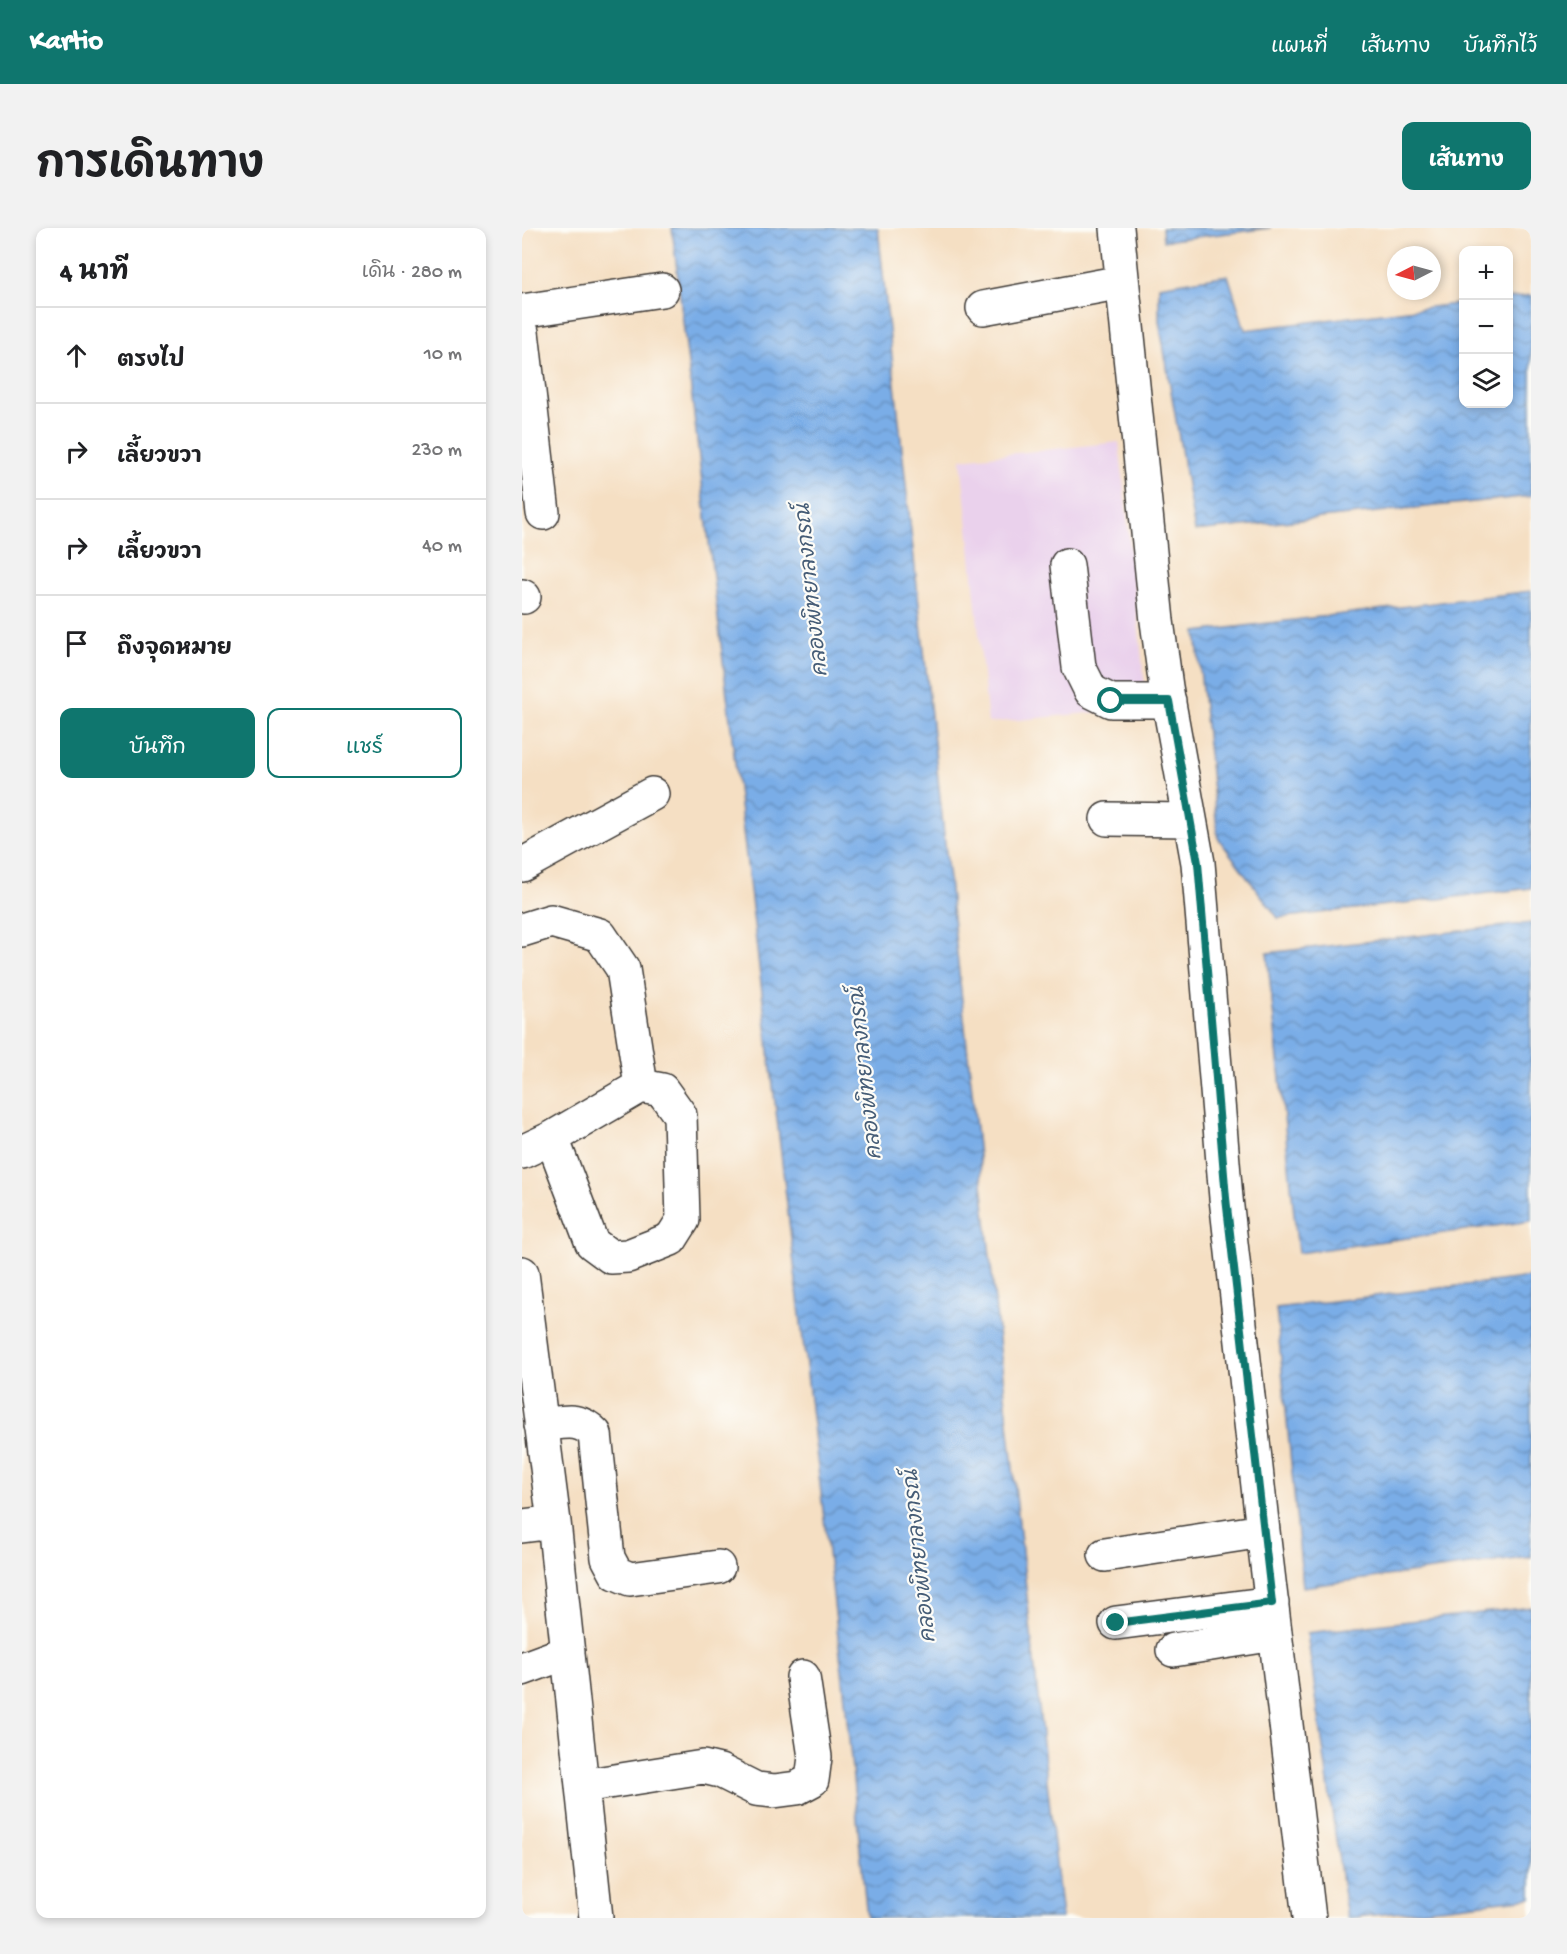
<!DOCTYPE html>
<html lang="th">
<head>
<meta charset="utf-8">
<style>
  :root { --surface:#fff; --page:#f2f2f2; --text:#202124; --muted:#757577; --line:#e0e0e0; --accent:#0f766e }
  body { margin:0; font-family:"Gochi Hand","Playpen Sans Thai",sans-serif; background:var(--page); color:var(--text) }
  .controls { position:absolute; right:18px; top:18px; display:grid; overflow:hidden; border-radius:12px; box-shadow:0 3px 9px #0003 }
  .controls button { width:54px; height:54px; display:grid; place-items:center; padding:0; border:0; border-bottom:2px solid var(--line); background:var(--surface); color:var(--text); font:30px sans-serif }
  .compass { position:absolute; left:865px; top:18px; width:54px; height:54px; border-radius:50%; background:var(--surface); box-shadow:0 3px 9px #0003; rotate:264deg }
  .stop { position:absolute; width:18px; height:18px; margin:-14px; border:4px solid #0f766e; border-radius:50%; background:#fff }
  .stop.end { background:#0f766e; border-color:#fff; box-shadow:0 2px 6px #0008 }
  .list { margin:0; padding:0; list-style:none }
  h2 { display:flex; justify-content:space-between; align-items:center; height:78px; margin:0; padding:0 24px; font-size:26px }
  h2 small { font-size:20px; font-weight:400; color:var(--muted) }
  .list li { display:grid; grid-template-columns:39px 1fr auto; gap:18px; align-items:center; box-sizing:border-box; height:96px; padding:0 24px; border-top:2px solid var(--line) }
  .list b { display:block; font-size:22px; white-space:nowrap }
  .list em { font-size:20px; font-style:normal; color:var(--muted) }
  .actions { display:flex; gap:12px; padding:18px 24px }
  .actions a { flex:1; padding:14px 0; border:2px solid var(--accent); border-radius:12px; text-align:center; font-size:21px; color:var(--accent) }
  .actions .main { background:var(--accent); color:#fff }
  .icon { flex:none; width:33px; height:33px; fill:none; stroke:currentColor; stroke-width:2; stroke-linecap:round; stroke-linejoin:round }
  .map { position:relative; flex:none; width:1009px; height:1690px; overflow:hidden; border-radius:12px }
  header { display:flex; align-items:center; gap:36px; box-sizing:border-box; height:84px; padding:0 30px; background:var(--accent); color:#fff }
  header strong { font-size:28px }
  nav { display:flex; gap:33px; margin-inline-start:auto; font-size:21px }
  .intro { display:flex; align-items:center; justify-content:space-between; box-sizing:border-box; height:144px; padding:0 36px }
  h1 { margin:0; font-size:42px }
  .button { padding:15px 27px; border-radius:12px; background:var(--accent); color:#fff; font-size:21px; font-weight:700 }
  main { display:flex; gap:36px; padding:0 36px }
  aside { flex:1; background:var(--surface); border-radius:12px; box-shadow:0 3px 9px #0003 }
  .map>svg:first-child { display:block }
</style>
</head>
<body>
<header>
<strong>Kartio</strong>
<nav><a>แผนที่</a><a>เส้นทาง</a><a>บันทึกไว้</a></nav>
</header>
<div class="intro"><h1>การเดินทาง</h1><a class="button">เส้นทาง</a></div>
<main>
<aside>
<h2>4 นาที<small>เดิน · 280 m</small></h2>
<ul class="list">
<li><svg class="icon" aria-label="ahead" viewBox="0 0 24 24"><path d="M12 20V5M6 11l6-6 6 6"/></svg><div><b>ตรงไป</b></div><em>10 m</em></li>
<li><svg class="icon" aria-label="right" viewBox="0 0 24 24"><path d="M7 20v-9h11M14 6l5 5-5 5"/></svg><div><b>เลี้ยวขวา</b></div><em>230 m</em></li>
<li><svg class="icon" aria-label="right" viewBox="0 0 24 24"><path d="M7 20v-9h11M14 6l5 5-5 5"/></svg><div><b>เลี้ยวขวา</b></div><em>40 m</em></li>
<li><svg class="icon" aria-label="arrive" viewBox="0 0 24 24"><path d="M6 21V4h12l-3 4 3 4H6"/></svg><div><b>ถึงจุดหมาย</b></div></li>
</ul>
<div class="actions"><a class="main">บันทึก</a><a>แชร์</a></div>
</aside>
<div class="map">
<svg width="1009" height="1690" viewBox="0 0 1009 1690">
  <defs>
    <pattern id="water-waves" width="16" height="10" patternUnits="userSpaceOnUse" patternTransform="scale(1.5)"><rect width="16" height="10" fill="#7aade7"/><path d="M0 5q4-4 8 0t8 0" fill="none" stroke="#638cba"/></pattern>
  </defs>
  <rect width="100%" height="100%" fill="#fdfcf7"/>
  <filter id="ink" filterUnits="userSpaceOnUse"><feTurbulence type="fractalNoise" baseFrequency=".0167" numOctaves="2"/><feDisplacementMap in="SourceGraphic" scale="12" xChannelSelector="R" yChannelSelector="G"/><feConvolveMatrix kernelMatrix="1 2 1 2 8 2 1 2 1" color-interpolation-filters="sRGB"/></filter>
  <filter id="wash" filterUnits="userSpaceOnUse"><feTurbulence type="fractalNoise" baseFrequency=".008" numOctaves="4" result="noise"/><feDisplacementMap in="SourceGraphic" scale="24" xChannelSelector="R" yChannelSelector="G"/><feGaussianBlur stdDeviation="1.35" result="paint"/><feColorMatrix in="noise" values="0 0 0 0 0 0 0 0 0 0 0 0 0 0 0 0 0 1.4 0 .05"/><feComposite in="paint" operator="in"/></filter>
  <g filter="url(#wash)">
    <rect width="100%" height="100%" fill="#f5dfc3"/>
    <path fill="#ead1ec" d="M597 214 625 479 466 495 439 231Z"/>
    <path fill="url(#water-waves)" stroke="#4b6482" stroke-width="1.5" d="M150 0H356L540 1690H345L321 1452Z
      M640 0H749L641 13Z
      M706 47 723 102 941 75 942 176H987V70L1009 67V268L673 303 637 93V58Z
      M1009 363V660L756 690 696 610 674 404Z
      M1009 695V993L776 1025 745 725Z
      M1009 1049V1329L781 1359 754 1080Z
      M1009 1379V1670L825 1690 785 1405Z"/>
  </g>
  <g filter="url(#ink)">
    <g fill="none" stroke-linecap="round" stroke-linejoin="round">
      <defs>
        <path id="minor" d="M595 0 635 393 644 459 676 635 704 970 741 1303 787 1690
          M461 80 600 54
          M0 83 140 62
          M0 104 21 285
          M545 337 557 439 569 463 589 473H647
          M0 368 2 369
          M585 591 668 592
          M0 637 130 566
          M0 702 29 693 78 707 101 741 119 858
          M0 924 30 910 119 858 140 862 158 887 161 992 149 1011 106 1028 89 1029 70 1015 30 910
          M0 1045 32 1294 74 1690
          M19 1197C41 1195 57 1188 73 1206L86 1330 94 1345 108 1351 196 1339
          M0 1298 32 1294
          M583 1327 741 1303
          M594 1395 750 1375
          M651 1422 753 1406
          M0 1441 46 1424
          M61 1558 181 1539 198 1543 234 1561 252 1563 275 1560 290 1552 293 1529 281 1449"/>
      </defs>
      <use href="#minor" stroke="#3d3935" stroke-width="36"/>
      <use href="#minor" stroke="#fff" stroke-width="33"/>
    </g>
  </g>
  <g fill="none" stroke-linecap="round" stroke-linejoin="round" filter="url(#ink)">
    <path stroke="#0f766e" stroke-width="8" d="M589 473H647L676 635 704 970 750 1375 594 1395"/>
  </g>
  <g text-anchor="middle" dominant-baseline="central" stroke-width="4.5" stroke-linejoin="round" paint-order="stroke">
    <g font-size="21" font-style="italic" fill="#465d77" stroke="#fdfcf7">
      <text transform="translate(292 362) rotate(-96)">คลองพิทยาลงกรณ์</text>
      <text transform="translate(346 845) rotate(-96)">คลองพิทยาลงกรณ์</text>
      <text transform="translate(400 1328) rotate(-96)">คลองพิทยาลงกรณ์</text>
    </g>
  </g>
</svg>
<div class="controls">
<button>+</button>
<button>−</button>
<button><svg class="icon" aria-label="layers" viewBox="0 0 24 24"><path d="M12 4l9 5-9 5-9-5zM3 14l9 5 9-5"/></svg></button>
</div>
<svg class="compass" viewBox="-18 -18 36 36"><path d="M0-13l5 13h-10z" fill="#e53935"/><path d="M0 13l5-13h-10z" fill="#757577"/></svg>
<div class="stop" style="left:589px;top:473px"></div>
<div class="stop end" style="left:594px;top:1395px"></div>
</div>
</main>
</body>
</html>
